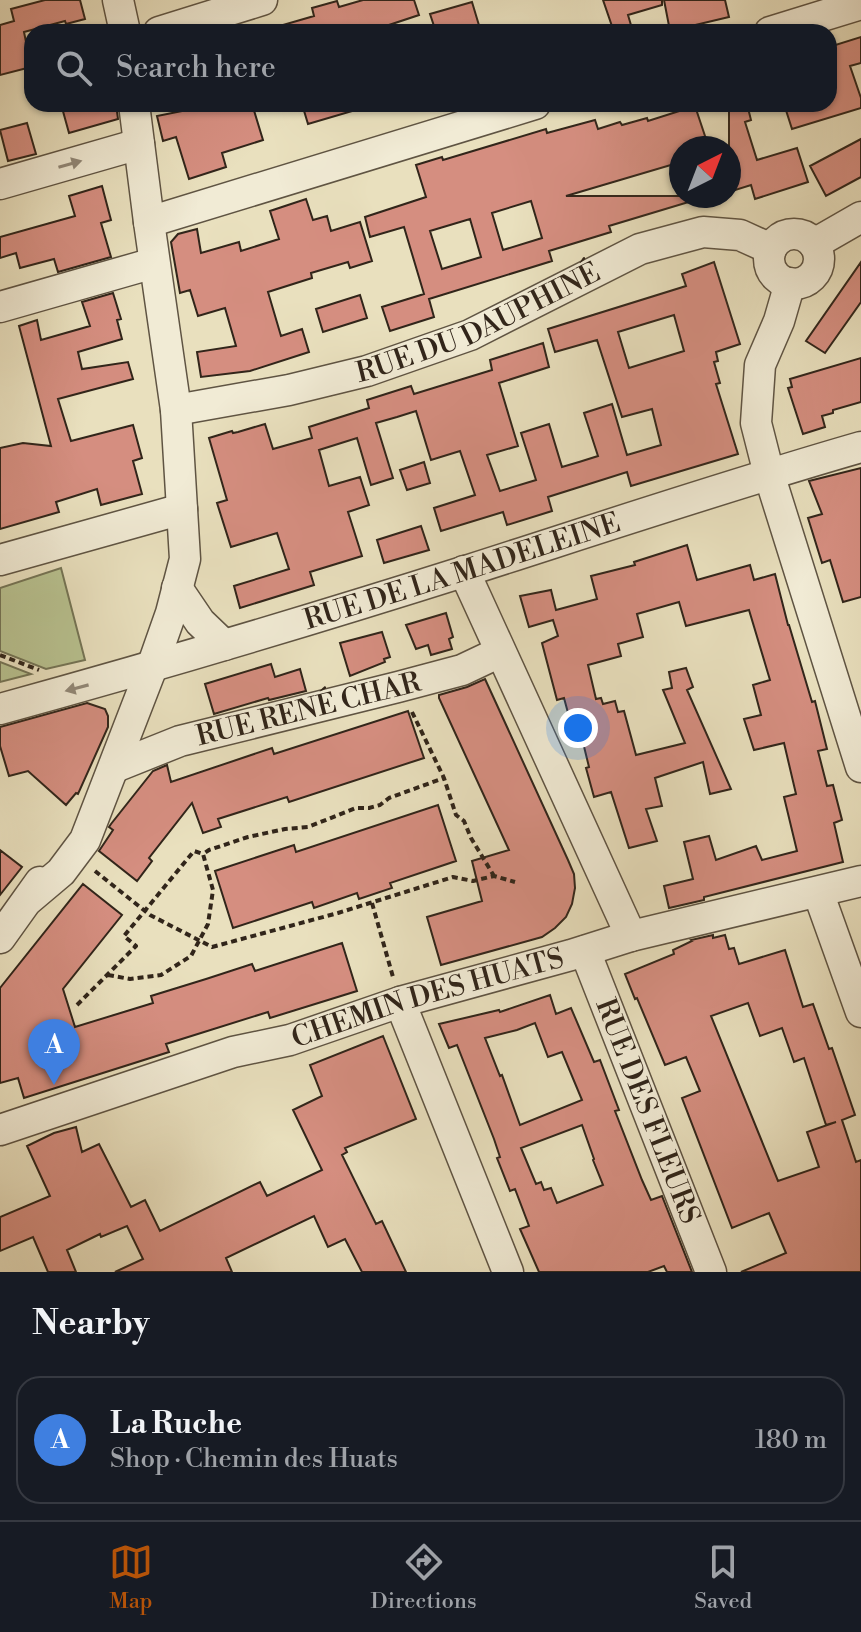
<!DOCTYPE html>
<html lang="en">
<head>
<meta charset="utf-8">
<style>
  :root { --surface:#171b24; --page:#20242c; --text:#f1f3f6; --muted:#9ea1a6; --line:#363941; --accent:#b45309 }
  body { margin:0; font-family:"Libre Bodoni",serif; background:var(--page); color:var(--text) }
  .compass { position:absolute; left:669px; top:136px; width:72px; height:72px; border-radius:50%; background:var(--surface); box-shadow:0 2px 6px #0004; rotate:42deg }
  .you { position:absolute; left:578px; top:728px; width:28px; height:28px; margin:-20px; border:6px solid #fff; border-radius:50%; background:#1a73e8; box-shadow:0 0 0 12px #1a73e833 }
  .badge { display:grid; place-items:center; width:52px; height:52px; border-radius:50%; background:var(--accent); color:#fff; font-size:26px; font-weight:700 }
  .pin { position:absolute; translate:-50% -66px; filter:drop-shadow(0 2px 4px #0008) }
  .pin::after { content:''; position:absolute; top:42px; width:28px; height:24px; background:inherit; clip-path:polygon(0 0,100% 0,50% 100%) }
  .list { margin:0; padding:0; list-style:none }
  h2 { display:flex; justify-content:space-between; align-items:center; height:104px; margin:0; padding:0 32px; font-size:34px }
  h2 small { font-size:26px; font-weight:400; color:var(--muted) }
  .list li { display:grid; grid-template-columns:52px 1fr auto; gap:24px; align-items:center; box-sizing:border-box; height:128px; margin:0 16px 16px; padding:0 16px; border:2px solid var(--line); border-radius:24px }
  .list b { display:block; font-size:30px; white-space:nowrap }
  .list p { margin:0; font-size:26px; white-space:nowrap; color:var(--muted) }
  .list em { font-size:26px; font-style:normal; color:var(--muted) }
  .icon { flex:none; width:44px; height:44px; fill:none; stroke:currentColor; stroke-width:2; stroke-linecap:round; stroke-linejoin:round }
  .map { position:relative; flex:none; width:861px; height:1272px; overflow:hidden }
  .search { position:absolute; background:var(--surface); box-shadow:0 2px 6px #0004; left:24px; right:24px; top:24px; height:88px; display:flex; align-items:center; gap:20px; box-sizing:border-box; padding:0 28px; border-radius:24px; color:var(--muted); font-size:30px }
  .sheet { height:248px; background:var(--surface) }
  nav { display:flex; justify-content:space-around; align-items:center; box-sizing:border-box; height:112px; border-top:2px solid var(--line); background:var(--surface); font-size:22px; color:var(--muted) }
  nav a { display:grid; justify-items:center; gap:4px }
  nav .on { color:var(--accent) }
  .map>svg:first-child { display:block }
</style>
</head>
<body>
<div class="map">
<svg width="861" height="1272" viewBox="0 0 861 1272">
  <rect width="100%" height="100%" fill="#e9e0be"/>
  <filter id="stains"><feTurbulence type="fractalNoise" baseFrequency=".0025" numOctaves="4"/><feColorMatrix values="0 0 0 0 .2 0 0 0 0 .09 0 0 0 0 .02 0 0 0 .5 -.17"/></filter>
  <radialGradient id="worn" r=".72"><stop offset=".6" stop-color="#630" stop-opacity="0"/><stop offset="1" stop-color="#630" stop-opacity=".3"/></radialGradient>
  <path fill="#b8c290" stroke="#747455" stroke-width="2" d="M61 568 85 660 46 669 0 651V588Z
    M0 662 31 674 0 682Z"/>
  <path fill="#d58e80" stroke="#31251a" stroke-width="2" fill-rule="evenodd" d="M45 0H80L85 19 66 24 65 21 24 32 31 67 0 75V25L14 21 11 9Z
    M363 0H414L419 15 389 25 391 32H276V27L314 16 312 8 337 1 339 7Z
    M603 0H662V5L628 15 633 32H614Z
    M664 0H725L729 17 670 31Z
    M472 2 481 32H436L430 14Z
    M861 37V63L850 66 861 98V108L792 129 784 104H829V47Z
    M61 104H116L118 119 69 133Z
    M217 104H252L263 140 222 153 226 167 189 179 176 137 163 141 157 116Z
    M302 104H359V109L308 124Z
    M729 104H747L751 120 745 122 757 160 797 148 808 182 755 199 751 185 729 192Z
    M695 106 709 148H681V162L566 196H692V201L609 226 611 232 549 251 552 261 429 299 434 317 390 331 382 307 424 294 404 227 370 237 365 217 426 197 416 165 442 157 443 160 546 129 547 133 595 120 598 129 620 122 622 125 647 118 648 121ZM531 201 542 238 503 250 492 213ZM470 219 481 257 442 269 430 231Z
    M27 123 36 154 8 161 0 130Z
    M861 139V177L826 196 810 166Z
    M102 186 111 220 101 223 111 257 58 272 54 259 20 268 16 253 0 258V237L75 216 69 196Z
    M306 199 313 220 327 216 331 231 360 222 372 261 350 268 348 262 311 273 312 278 268 292 281 336 302 329 309 352 250 371 201 377 197 352 236 346 225 308 198 316 190 290 180 293 171 242 178 234 197 229 201 253 239 242 241 251 279 239 270 211Z
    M714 262 740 344 716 352 718 361 714 362 720 383 716 384 738 454 631 486 627 472 548 497 552 511 507 525 503 512 441 531 434 508 475 495 460 451 431 460 416 411 397 417 376 423 393 478 371 485 357 438 319 450 329 486 360 477 369 505 348 512 362 556 310 572 314 585 240 608 234 586 289 569 277 533 231 547 217 503 227 500 209 438 232 431 233 433 238 432 265 424 273 449 312 438 309 427 369 408 367 400 411 386 414 394 492 370 490 360 543 343 549 367 499 383 518 446 487 455 500 491 536 480 521 433 549 424 562 467 579 462 598 456 584 413 612 404 627 455 661 445 652 409 622 417 597 340 555 352 548 329 686 286 682 274ZM674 315 684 351 629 368 618 332Z
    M861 262V302L825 353 806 341Z
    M113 293 121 319 117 320 122 339 78 352 82 369 128 362 133 379 58 399 71 441 133 425 142 458 133 461 142 494 101 505 97 489 56 502 59 512 0 529V448L23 443 51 446 19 326 37 320 41 340 90 326 82 302Z
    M360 295 367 318 323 332 316 309Z
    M861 358V402L833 410V413L822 416 825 427 803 434 788 388 792 387 790 379Z
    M424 462 430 483 407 490 400 470Z
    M861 468V597L843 602 830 560 822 563 808 518 822 514 809 481Z
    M421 526 429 550 384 563 377 540Z
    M687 545 697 580 750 565 754 580 775 574 788 625H789L812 702 815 701 827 749 818 751 827 786 833 785 842 820 834 823 843 862 704 897V900L669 908 664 886 693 879 684 842 709 836 716 860 756 846 762 860 797 851 784 797 796 794 784 743 754 750 744 719 761 715 753 685 770 680 749 610 686 626 679 602 637 614 643 637 618 644 621 656 588 665 596 699 601 698 603 704 615 701 618 712 624 711 636 755 685 743 663 690 672 688 669 672 686 668 693 687 687 690 731 789 710 794 703 762 655 778 662 806 646 809 657 841 629 848 611 792 594 797 586 768 589 767 578 722 571 724 564 698 557 700 542 643 558 636 553 620 529 627 520 596 551 590 556 610 597 599 591 576 635 565 634 562Z
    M446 613 453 637 449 639 452 649 431 655 428 645 416 649 406 625Z
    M382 632 390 657 384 659 385 662 350 676 340 643Z
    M271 664 275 677 300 669 306 691 269 700 268 698 214 714 205 684Z
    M485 679 568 860 574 874 575 888 572 904 566 917 555 928 542 937 441 965 427 917 482 901 472 861 509 850 439 698V695L467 687Z
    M87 703 105 709 108 716V727L78 794 76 793 66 805 28 771 9 776 0 746V727Z
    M408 711 424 758 289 802 287 797 218 819 221 827 203 833 192 803 149 858 152 861 137 881 99 851 113 830 109 827 111 824 153 771 167 765 171 782 272 748 274 754Z
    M438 805 456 861 390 883 392 888 359 899 357 893 314 908 312 902 233 928 215 871 294 845 296 852Z
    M0 850 22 867 0 895Z
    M83 884 122 915 63 989 75 1027 153 1003 151 996 206 979 252 964 255 971 342 943 357 991 270 1018 268 1012 166 1044 169 1052 24 1098 18 1078 0 1083V988Z
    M713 935V938L725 935 729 949 734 948 739 964 785 950 803 1007 813 1004 829 1049 832 1048 855 1115 842 1120 856 1162 861 1160V1272H741L786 1253 769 1213 732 1228 682 1098 700 1091 686 1057 665 1065 637 998 635 999 625 974 674 954 673 950 692 941 691 940ZM748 1003 760 1036 782 1028 794 1062 804 1058 826 1125 836 1122 807 1132 819 1167 778 1181 711 1016Z
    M550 995 556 1014 571 1008 594 1062 600 1060 619 1110 615 1111 642 1180 651 1200 662 1196 692 1272H667L664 1266 648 1272H539L520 1229 529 1226 515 1189 510 1191 497 1158 500 1157 494 1139 457 1045 449 1048 439 1024 499 1010 500 1012ZM535 1023 548 1057 562 1052 582 1100 520 1125 502 1075 500 1076 485 1038 517 1030ZM582 1125 594 1159 593 1160 603 1185 557 1203 551 1188 544 1190 541 1182 536 1184 521 1148Z
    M383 1036 416 1119 345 1148 347 1152 342 1155 376 1224 382 1221 406 1272H362L345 1239 328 1247 314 1216 226 1258 232 1272H115L143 1259 127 1226 101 1237 100 1234 67 1250 76 1272H48L33 1237 0 1251V1217L50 1196 27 1146 54 1133 76 1127 82 1152 99 1144 131 1207 145 1200 160 1231 260 1182 267 1196 322 1170 293 1110 322 1096 310 1065Z"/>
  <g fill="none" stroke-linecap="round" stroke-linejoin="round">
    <defs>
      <g id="minor">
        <path d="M118 0 125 32"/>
        <path d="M159 32 262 0"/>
        <path d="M770 32 861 4"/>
        <path d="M0 184 139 144"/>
        <path d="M149 222 535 104"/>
        <circle cx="794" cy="259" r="25"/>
        <path d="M814 244 861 217"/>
        <path d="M790 283 779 321 760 365 756 423 769 474 861 767"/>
        <path d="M0 307 154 263"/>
        <path id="s1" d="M176 410 289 390 367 371 470 335 640 249 703 232 740 235 771 249"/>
        <path d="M0 560 182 509"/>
        <path d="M464 571 631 936"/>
        <path d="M177 588 200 622 224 645"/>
        <path id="s2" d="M0 709C157 666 314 619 469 570 600 528 729 485 861 447"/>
        <path id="s3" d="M115 767 180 741 398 687 462 670 500 652"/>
        <path d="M818 892 861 1012"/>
        <path d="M29 899 61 872 85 840 152 667 171 613 185 559 176 410 149 222 134 104"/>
        <path d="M0 938 40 882"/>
        <path id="s4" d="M585 951 711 1272"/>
        <path d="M400 1002 508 1272"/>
        <path id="s5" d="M0 1130 233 1052 290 1040 400 1002 571 955 631 936 861 881"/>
      </g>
    </defs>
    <use href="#minor" stroke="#5f5443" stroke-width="33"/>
    <path stroke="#31251a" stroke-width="4" stroke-dasharray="6 4" stroke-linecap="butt" d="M0 655 39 670
      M412 712 444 778 456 815 464 821 471 838 494 876
      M95 871 150 915 212 947 338 913 453 877 473 881 494 876 515 882
      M372 903 393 977
      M108 975 130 979 161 975 191 956 208 924 213 890 203 854 209 850 248 837 285 829 308 827 356 808H369L380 805 389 798 444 778
      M77 1005 136 946 124 936 194 851 203 854"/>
    <use href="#minor" stroke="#f1ebd5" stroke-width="30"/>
  </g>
  <defs><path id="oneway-solid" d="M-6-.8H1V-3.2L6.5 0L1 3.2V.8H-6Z" transform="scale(2)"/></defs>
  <g fill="#918878">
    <use href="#oneway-solid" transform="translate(70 164) rotate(-16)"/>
    <use href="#oneway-solid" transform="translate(77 688) rotate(165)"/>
  </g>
  <g text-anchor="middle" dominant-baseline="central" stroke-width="7" stroke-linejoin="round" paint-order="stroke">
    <g font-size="28" fill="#31251a" stroke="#f1ebd5">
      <text stroke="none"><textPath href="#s1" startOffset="316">RUE DU DAUPHINÉ</textPath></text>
      <text stroke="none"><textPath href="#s2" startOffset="482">RUE DE LA MADELEINE</textPath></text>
      <text stroke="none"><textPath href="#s3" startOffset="202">RUE RENÉ CHAR</textPath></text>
      <text stroke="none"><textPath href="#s5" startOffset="448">CHEMIN DES HUATS</textPath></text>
      <text stroke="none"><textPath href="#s4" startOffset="172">RUE DES FLEURS</textPath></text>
    </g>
  </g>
  <rect width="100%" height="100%" filter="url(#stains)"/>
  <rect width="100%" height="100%" fill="url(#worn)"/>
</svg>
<svg class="compass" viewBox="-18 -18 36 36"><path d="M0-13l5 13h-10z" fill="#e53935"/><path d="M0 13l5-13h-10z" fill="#9ea1a6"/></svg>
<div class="you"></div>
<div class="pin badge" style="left:54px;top:1085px;background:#3f7fe0">A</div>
<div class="search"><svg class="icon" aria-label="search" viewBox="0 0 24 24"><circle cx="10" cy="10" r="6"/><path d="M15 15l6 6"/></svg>Search here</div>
</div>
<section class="sheet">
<h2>Nearby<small></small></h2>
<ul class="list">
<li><span class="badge" style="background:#3f7fe0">A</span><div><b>La Ruche</b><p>Shop · Chemin des Huats</p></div><em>180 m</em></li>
</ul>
</section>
<nav>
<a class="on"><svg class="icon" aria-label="map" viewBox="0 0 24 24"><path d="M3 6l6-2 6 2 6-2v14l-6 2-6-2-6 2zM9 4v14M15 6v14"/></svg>Map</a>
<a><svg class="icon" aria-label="directions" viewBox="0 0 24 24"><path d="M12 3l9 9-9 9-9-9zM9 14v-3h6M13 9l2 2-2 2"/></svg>Directions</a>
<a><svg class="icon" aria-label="saved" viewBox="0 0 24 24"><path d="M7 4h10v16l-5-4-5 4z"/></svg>Saved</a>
</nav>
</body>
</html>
